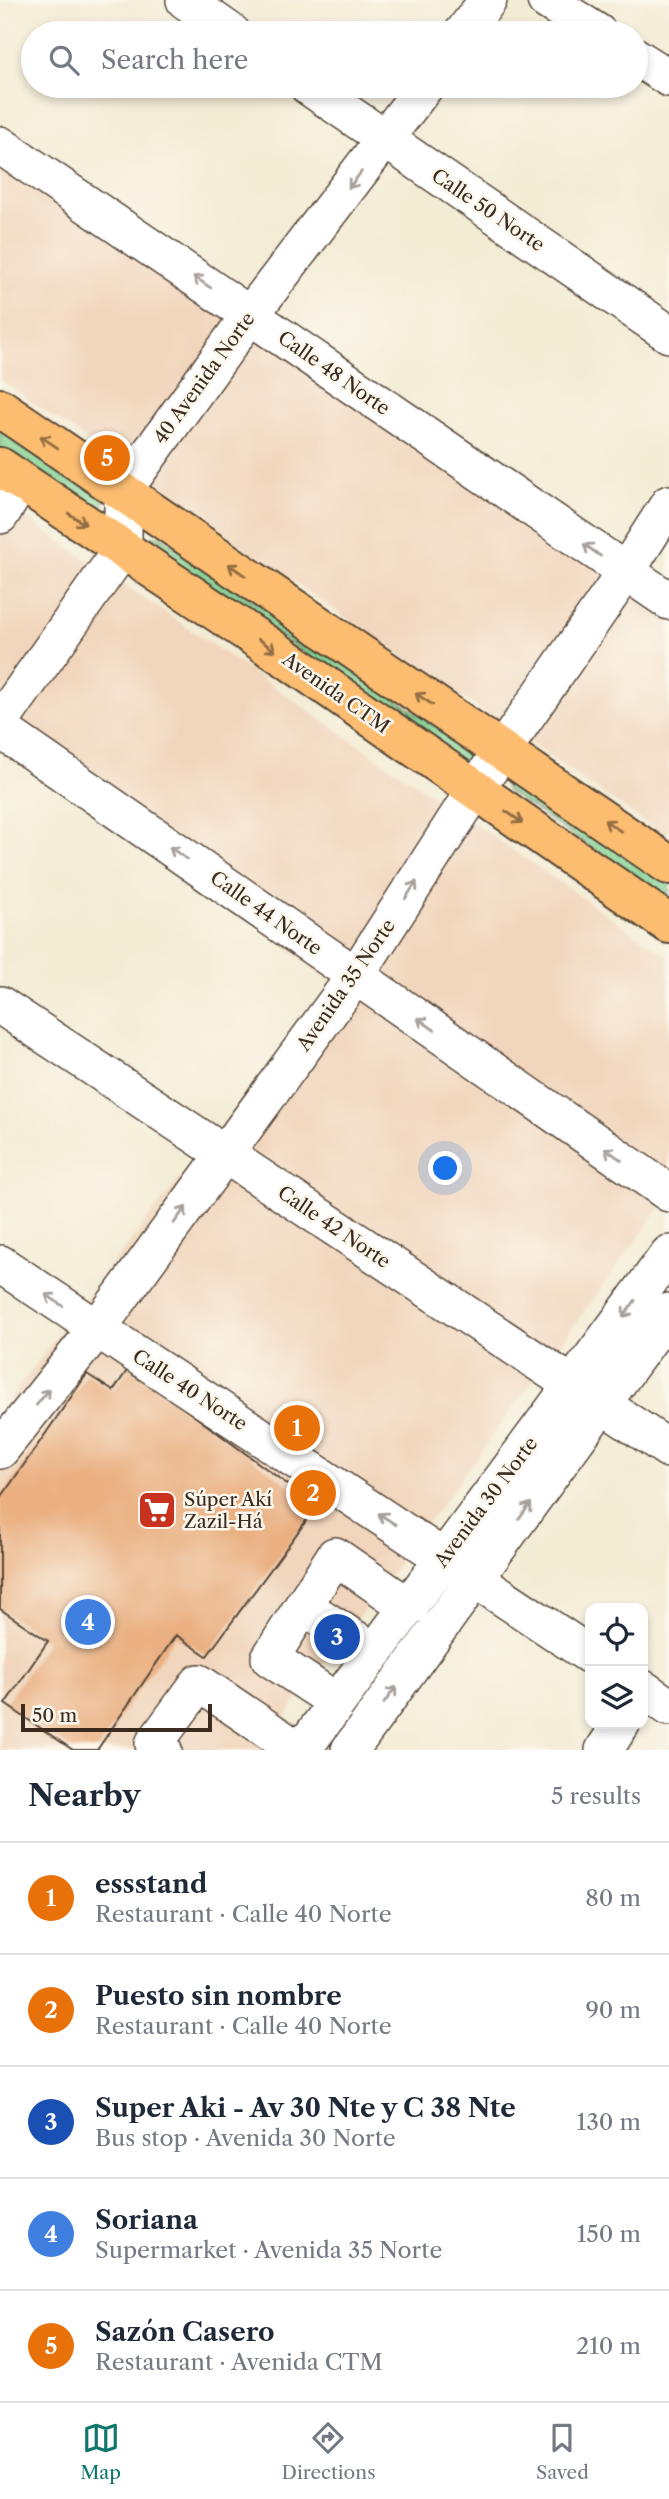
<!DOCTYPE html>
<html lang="en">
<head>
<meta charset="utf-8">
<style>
  :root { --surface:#fff; --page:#f2f2f3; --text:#1f2937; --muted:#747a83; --line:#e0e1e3; --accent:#0f766e }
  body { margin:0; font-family:"Libre Caslon Text",serif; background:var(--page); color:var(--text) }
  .controls { position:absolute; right:21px; bottom:21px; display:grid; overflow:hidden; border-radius:14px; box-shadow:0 4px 10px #0003 }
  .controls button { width:63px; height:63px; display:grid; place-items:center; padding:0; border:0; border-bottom:2px solid var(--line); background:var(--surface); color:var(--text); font:35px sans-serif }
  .scale { position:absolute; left:21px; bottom:18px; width:191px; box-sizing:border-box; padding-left:7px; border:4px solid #3b2a1e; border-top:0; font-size:19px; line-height:24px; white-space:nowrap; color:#3b2a1e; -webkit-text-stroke:5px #fbf7ec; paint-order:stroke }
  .you { position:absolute; left:446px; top:1169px; width:24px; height:24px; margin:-18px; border:5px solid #fff; border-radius:50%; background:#1a73e8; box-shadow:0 0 0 10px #1a73e833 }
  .badge { display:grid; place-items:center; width:46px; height:46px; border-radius:50%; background:var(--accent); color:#fff; font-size:23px; font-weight:700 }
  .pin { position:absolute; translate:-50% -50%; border:4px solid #fff; box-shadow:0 2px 7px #0006 }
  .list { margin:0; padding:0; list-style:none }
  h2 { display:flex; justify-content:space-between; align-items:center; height:91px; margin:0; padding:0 28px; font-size:30px }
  h2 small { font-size:23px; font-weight:400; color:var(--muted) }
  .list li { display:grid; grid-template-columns:46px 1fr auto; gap:21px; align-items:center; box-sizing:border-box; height:112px; padding:0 28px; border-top:2px solid var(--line) }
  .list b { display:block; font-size:26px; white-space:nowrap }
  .list p { margin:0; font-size:23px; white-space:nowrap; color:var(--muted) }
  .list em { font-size:23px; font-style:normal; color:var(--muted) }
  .icon { flex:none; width:38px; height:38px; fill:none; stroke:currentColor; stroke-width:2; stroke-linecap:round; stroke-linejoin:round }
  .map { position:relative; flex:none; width:669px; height:1750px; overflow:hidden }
  .search { position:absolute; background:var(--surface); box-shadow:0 4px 10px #0003; left:21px; right:21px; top:21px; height:77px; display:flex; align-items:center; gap:18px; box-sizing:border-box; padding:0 24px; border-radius:38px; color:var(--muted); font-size:26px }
  .sheet { height:651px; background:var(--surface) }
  nav { display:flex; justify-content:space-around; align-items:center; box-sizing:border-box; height:98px; border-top:2px solid var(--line); background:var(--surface); font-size:19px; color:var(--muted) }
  nav a { display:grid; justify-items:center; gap:4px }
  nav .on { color:var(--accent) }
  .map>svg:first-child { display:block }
</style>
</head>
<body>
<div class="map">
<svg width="669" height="1750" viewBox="0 0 669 1750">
  <rect width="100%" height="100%" fill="#fbf7ec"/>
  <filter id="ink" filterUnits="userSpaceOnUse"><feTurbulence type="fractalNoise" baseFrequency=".0143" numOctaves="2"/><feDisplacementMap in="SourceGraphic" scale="14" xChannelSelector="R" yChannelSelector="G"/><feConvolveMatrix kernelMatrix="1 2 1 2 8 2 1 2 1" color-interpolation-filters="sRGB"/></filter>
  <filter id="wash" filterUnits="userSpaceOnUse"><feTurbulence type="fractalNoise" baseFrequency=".00686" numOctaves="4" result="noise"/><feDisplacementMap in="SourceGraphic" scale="28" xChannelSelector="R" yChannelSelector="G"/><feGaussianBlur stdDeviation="1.57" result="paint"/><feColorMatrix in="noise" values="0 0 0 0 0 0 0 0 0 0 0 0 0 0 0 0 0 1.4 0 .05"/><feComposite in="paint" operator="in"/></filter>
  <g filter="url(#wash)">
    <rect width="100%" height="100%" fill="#f3ecd5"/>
    <path fill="#f1d5bc" d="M0 162 669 611V839L0 380Z
      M0 500 669 957V1196L261 1750H0V1413L77 1309 334 983 0 732Z"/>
    <path fill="#7fd091" stroke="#5d7d58" stroke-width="2" d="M0 426 105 496 103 504 98 509 88 508 0 447Z
      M153 536 162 537 477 755 471 762 464 764 147 544Z
      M508 774 669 879V900L507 791 503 782Z"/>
    <g id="blocks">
      <path fill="#eab082" d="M129 1368 317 1506 207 1656 176 1635 97 1750H73L5 1704 48 1641 0 1609V1499L87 1374 113 1391Z"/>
    </g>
  </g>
  <g filter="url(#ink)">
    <use href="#blocks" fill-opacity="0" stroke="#574739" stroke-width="2"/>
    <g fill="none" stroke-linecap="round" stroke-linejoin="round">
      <defs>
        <path id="minor" d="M185 0 232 33
          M546 0 598 33
          M463 33 488 0
          M636 57 669 78
          M308 86 669 334
          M0 145 669 601
          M0 515 21 482
          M0 722 123 548V491L250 315 425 86
          M0 729 669 1193
          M0 1005 669 1449
          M0 1264 590 1655
          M0 1450 97 1329 356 975 475 790 625 573 669 504
          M303 1606 375 1652
          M643 1689 669 1707
          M337 1702 270 1658 335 1556 409 1607
          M163 1750 154 1744 199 1683 298 1750
          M302 1750 669 1254
          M350 1750 669 1312
          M604 1750 621 1724"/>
        <path id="major" d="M0 408 669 865
          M0 467 286 658 669 924"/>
      </defs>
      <use href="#minor" stroke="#574739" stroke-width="40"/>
      <use href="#major" stroke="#574739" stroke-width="42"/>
      <use href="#minor" stroke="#fff" stroke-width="37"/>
      <use href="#major" stroke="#fcbd6f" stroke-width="38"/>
    </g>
    <defs><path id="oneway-shaft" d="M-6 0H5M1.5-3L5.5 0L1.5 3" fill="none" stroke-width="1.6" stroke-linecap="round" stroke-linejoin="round" transform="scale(1.75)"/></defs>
    <g stroke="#a79f9a">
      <use href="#oneway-shaft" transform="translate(355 180) rotate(128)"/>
      <use href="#oneway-shaft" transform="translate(202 282) rotate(-146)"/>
      <use href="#oneway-shaft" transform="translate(592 550) rotate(-145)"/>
      <use href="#oneway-shaft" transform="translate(178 853) rotate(-145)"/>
      <use href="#oneway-shaft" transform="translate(411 890) rotate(-57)"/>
      <use href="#oneway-shaft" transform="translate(426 1024) rotate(-145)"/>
      <use href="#oneway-shaft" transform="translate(613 1154) rotate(-145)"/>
      <use href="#oneway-shaft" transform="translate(180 1215) rotate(-54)"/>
      <use href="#oneway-shaft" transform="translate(54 1300) rotate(-146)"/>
      <use href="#oneway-shaft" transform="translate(629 1309) rotate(126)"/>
      <use href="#oneway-shaft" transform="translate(43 1397) rotate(-51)"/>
      <use href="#oneway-shaft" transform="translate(525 1511) rotate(-54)"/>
      <use href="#oneway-shaft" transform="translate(387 1519) rotate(-147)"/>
      <use href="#oneway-shaft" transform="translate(390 1695) rotate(-54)"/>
    </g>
    <g stroke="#926c42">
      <use href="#oneway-shaft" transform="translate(49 442) rotate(-146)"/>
      <use href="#oneway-shaft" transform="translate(77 519) rotate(33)"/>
      <use href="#oneway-shaft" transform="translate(237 570) rotate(-145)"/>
      <use href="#oneway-shaft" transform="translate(267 645) rotate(34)"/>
      <use href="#oneway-shaft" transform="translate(424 699) rotate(-146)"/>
      <use href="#oneway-shaft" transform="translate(514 817) rotate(35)"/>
      <use href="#oneway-shaft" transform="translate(613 826) rotate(-146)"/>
    </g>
  </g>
  <defs>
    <symbol id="supermarket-square" viewBox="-11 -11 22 22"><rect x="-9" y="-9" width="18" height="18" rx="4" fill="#c8321e" stroke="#fbf7ec"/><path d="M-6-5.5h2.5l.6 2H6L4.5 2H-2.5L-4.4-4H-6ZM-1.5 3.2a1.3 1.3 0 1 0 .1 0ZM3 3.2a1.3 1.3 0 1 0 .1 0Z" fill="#fff"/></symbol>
  </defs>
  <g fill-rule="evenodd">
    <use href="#supermarket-square" x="135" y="1488" width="44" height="44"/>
  </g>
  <g text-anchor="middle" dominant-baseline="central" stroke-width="5" stroke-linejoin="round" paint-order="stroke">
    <g font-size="19" fill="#3b2a1e" stroke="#fbf7ec">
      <text transform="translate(488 210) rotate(34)">Calle 50 Norte</text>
      <text transform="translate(334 373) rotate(35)">Calle 48 Norte</text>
      <text transform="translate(204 378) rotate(-54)">40 Avenida Norte</text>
      <text transform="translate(336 693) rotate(35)">Avenida CTM</text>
      <text transform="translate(266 913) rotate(35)">Calle 44 Norte</text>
      <text transform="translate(346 985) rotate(-55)">Avenida 35 Norte</text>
      <text transform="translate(334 1227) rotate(34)">Calle 42 Norte</text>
      <text transform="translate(190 1390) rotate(33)">Calle 40 Norte</text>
      <text transform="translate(486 1502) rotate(-53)">Avenida 30 Norte</text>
    </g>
    <g font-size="19" fill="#3b2a1e" stroke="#fbf7ec" text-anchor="start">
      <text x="184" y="1499">Súper Akí<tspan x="184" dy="22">Zazil-Há</tspan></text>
    </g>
  </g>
</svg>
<div class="controls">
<button><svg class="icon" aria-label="locate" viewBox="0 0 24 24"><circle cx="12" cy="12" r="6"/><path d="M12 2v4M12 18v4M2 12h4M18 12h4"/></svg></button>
<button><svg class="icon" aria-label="layers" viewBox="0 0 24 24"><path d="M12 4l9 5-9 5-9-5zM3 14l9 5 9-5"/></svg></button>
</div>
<div class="scale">50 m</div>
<div class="you"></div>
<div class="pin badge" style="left:297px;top:1428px;background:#e8710a">1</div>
<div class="pin badge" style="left:313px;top:1493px;background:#e8710a">2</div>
<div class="pin badge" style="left:337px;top:1637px;background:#1a4fb4">3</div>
<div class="pin badge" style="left:88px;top:1622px;background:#3f7fe0">4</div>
<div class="pin badge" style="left:107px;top:458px;background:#e8710a">5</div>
<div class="search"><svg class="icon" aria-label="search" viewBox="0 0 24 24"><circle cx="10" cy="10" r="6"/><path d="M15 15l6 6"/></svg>Search here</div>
</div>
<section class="sheet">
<h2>Nearby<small>5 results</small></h2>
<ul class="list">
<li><span class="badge" style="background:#e8710a">1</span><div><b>essstand</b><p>Restaurant · Calle 40 Norte</p></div><em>80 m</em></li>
<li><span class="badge" style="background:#e8710a">2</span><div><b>Puesto sin nombre</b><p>Restaurant · Calle 40 Norte</p></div><em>90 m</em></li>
<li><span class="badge" style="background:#1a4fb4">3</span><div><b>Super Aki - Av 30 Nte y C 38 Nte</b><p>Bus stop · Avenida 30 Norte</p></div><em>130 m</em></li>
<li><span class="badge" style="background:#3f7fe0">4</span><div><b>Soriana</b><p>Supermarket · Avenida 35 Norte</p></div><em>150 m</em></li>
<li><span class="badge" style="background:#e8710a">5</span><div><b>Sazón Casero</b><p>Restaurant · Avenida CTM</p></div><em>210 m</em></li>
</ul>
</section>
<nav>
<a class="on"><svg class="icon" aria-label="map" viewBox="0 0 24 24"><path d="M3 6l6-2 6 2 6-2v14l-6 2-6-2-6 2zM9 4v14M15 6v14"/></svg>Map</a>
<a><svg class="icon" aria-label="directions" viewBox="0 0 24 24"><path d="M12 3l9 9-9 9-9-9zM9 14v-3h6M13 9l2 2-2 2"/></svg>Directions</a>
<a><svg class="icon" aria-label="saved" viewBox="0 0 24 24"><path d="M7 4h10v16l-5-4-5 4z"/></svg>Saved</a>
</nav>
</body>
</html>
